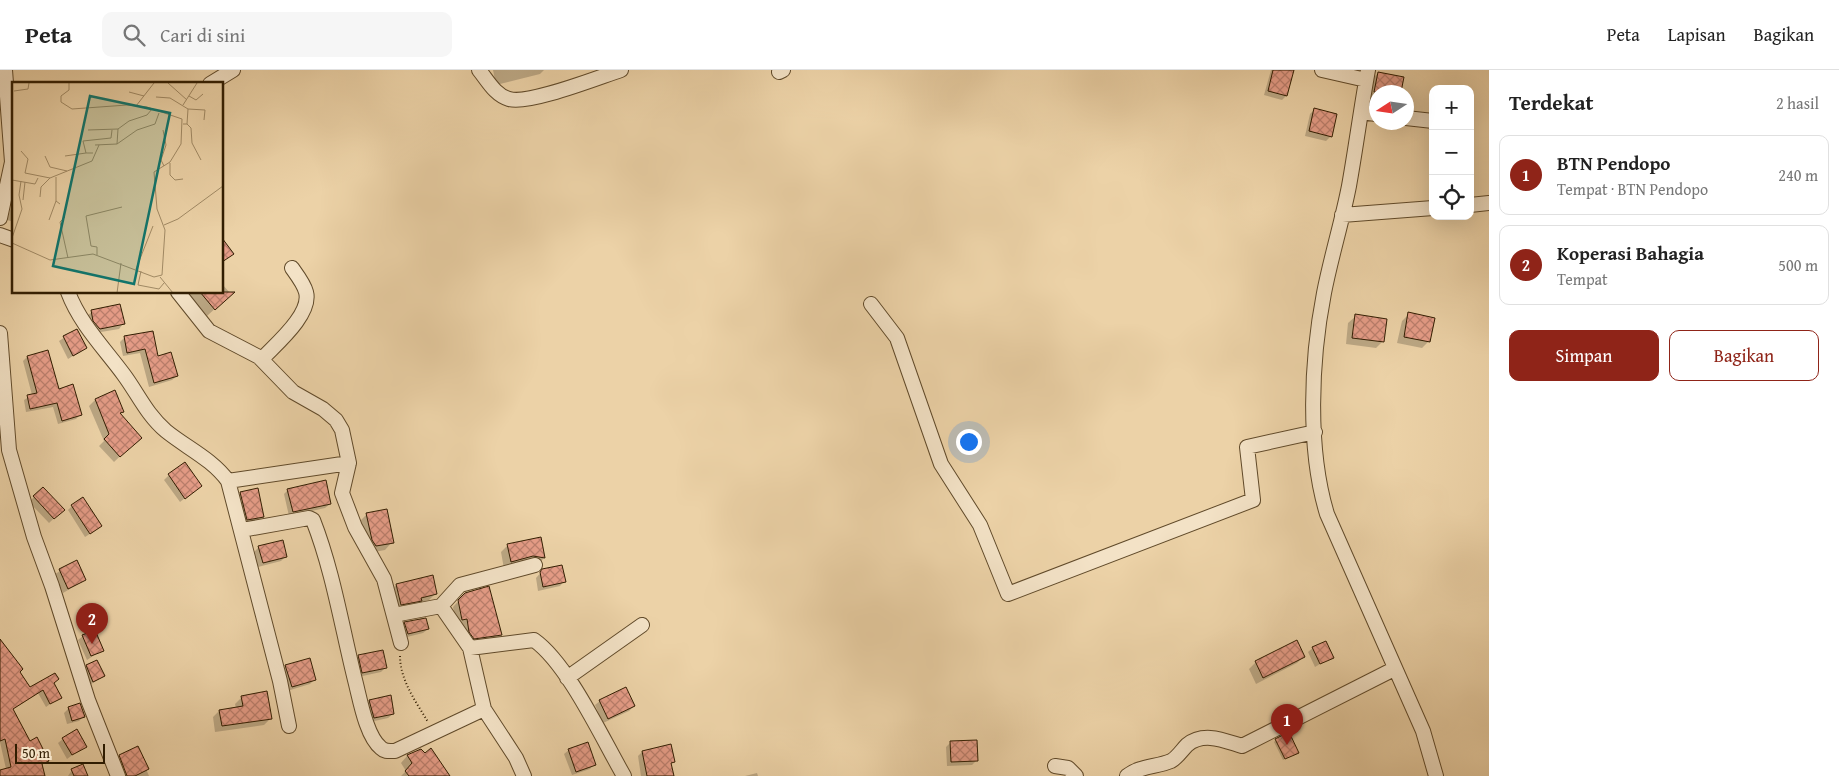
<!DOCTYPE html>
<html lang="id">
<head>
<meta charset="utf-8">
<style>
  :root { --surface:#fff; --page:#f6f6f6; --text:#222; --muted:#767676; --line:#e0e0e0; --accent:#8f2418 }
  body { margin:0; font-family:"Gentium Book Plus",serif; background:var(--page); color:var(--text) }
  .controls { position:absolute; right:15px; top:15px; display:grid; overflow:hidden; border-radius:10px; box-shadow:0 5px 20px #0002 }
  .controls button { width:45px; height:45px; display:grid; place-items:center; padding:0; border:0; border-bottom:1px solid var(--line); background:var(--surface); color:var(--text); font:25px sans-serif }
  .compass { position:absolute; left:1369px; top:15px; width:45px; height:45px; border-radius:50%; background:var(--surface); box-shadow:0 5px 20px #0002; rotate:258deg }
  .scale { position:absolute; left:15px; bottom:12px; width:90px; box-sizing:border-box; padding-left:5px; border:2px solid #311d01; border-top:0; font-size:14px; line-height:18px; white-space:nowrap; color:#311d01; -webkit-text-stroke:4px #f3e2c6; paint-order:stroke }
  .you { position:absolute; left:968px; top:371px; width:18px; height:18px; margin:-12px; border:4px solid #fff; border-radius:50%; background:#1a73e8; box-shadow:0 0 0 8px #1a73e833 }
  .badge { display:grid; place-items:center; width:32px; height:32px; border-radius:50%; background:var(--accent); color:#fff; font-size:16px; font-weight:700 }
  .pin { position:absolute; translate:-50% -41px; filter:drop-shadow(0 1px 2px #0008) }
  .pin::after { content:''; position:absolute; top:26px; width:18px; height:15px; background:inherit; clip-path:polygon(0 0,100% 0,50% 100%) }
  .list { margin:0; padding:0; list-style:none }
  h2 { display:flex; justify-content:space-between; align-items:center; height:65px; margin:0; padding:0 20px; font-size:21px }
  h2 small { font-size:16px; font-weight:400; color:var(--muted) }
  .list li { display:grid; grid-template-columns:32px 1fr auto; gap:15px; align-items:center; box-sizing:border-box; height:80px; margin:0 10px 10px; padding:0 10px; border:1px solid var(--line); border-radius:10px }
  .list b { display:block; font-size:19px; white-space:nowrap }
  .list p { margin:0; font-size:16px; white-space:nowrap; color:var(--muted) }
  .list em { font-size:16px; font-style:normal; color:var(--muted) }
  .actions { display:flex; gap:10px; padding:15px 20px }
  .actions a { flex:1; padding:11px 0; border:1px solid var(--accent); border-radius:10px; text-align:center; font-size:18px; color:var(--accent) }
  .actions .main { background:var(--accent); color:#fff }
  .icon { flex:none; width:28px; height:28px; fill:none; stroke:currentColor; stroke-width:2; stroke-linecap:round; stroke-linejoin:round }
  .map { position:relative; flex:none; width:1489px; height:706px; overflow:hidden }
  header { display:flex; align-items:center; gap:30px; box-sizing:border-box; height:70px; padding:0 25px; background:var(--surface); border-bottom:1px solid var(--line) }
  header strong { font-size:24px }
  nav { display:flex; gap:28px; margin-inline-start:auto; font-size:18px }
  .search { width:350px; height:45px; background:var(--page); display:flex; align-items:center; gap:12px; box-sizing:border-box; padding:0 18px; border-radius:10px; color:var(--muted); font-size:19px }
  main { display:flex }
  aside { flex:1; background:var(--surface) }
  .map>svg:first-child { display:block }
</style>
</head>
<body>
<header>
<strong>Peta</strong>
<div class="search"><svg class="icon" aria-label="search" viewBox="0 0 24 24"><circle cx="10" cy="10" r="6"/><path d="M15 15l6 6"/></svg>Cari di sini</div>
<nav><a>Peta</a><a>Lapisan</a><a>Bagikan</a></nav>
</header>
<main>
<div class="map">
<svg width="1489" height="706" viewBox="0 0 1489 706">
  <defs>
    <pattern id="building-cross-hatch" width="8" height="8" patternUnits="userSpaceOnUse" patternTransform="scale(1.25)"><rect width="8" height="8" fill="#e69d88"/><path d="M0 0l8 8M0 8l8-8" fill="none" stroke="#bb7f6d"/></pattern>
  </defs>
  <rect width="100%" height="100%" fill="#ecd2a7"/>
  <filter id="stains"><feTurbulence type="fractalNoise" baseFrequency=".004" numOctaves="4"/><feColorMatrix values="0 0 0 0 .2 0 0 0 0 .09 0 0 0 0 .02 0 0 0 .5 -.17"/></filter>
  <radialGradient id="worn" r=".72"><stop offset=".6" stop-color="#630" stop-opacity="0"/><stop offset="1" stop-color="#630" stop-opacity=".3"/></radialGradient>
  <path fill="#0003" d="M493 0H544L540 4 496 15Z
    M1271 0H1292L1286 26 1282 30 1264 25Z
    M1378 3 1403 8 1400 22H1376V36L1366 34 1371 10Z
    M1314 40 1331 66 1326 71 1305 66 1310 44Z
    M14 128V152L7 150Z
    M222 214 231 224 207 246 187 222H222Z
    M92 242 123 254 119 259 95 263 87 246Z
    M1409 244 1429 271 1422 278 1397 273 1402 251Z
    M1356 246 1383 271 1376 278 1346 274 1348 253Z
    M76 260 86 278 68 289 59 271Z
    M152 262 157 287 177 306 172 310 149 317 140 283 123 286 120 272 125 267Z
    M47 281 58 321 81 344 76 349 58 354 53 337 26 342 24 330 32 325 23 291 27 287Z
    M114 322 123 341 120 344 134 373 114 392 99 376 104 371 89 336 95 330Z
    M169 405 200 416 180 432 164 410Z
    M43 418 63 440 49 453 29 432Z
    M288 420 330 434 325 438 289 446 284 424Z
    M240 423 263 447 258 451 243 454 236 427Z
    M72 436 96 460 85 467 68 440Z
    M367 444 392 472 385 480 369 483 360 451Z
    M508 475 544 488 537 495 504 499 501 482Z
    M259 477 285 487 281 491 258 497 254 482Z
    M76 492 85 510 63 523 55 504Z
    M543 500 564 511 560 516 538 521 536 508Z
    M432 507 436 523 429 530 418 533 413 537 394 541 389 523 396 515Z
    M465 524 501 565 495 571 468 574 457 555 453 537Z
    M405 553 428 559 423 563 403 568 401 558Z
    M83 566 102 580 87 590 78 570Z
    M0 570 29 618 53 614 60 627 46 637 38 623 12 640 30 673 48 690 41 696 44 706H0V701L6 699 0 672Z
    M1313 578 1332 587 1315 597 1308 582Z
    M1304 586 1297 593 1256 614 1249 599 1256 592Z
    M359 587 385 598 381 602 358 607 354 591Z
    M87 596 104 606 88 616 82 601Z
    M286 596 314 610 310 614 287 621 281 601Z
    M242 627 271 648 264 655 215 662 213 647 219 641 236 638 235 634Z
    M369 631 393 644 388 648 370 652 365 635Z
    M600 631 634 636 629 641 603 653 595 635Z
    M69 638 84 646 79 651 67 654 64 643Z
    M63 669 85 676 67 689 58 673Z
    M1276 670 1298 683 1283 690 1274 672Z
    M951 672 977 690 972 695 947 696 946 677Z
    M670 676 673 691 670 695 672 706H641L638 686 642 682Z
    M137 677 149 706H122L115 690Z
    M420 680 445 706H401L406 701 401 693 407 686Z
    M569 680 594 694 590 699 572 705 564 684Z
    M72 700 87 706H68Z
    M757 703 758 706H745Z"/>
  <path fill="url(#building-cross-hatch)" stroke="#311d01" d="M1273 0H1294L1287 26 1268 21Z
    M1378 2 1404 7 1401 22H1374Z
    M1314 38 1337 44 1332 67 1309 61Z
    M222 168 234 184 222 192Z
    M200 222H235L215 240Z
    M120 234 125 254 100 259 93 251 91 240Z
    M1408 242 1435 248 1430 272 1404 267Z
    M1355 244 1387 249 1384 272 1352 268Z
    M77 259 87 278 73 286 63 266Z
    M153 261 158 286 171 282 178 306 154 313 145 279 127 283 124 266Z
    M48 280 59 319 73 314 82 345 62 351 57 333 30 339 27 325 37 323 27 286Z
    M115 320 124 342 120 343 142 368 120 387 104 369 109 364 95 329Z
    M185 392 202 416 185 429 168 404Z
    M326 410 331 434 293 442 287 419Z
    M43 417 65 440 54 449 33 426Z
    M258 418 264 447 247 450 240 422Z
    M83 427 102 456 90 464 71 435Z
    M387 439 394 473 376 476 372 470 366 443Z
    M541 467 545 488 533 486 511 492 507 474Z
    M283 470 287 487 263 493 258 476Z
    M77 490 86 510 68 519 59 499Z
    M562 495 566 512 543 517 540 502 542 499Z
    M433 505 437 524 421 528 422 531 401 535 396 514Z
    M489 516 502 565 474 569 469 562 467 549 462 550 458 530 465 523Z
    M426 548 429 559 408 564 404 552Z
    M95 560 104 581 91 586 82 565Z
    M0 569 23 599 20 602 30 617 55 603 59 609 54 613 62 628 50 634 43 620 13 639 30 671 37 667 49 691 42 694 45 706H0V700L11 697 5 669 0 671Z
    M1297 570 1305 587 1263 608 1255 591Z
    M1326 571 1334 588 1320 594 1312 577Z
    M383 580 387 598 362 603 358 585Z
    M310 588 316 610 292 617 285 595Z
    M97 590 105 606 93 612 86 595Z
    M626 617 635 636 608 649 599 630Z
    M267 621 272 649 222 656 219 640 243 636 241 626Z
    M391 625 394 644 374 648 369 630Z
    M80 633 85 647 72 651 68 637Z
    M77 659 87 677 72 685 62 668Z
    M1289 662 1299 683 1285 689 1275 669Z
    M977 670 978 691 951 692 950 671Z
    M588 672 596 695 576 702 568 679Z
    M671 674 675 692 671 693 674 706H647L642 681Z
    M138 676 149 699 135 706H127L119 685Z
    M431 678 450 706H409L405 701 412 693 407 685 421 679 425 683Z
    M83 694 88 706H74L71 699Z"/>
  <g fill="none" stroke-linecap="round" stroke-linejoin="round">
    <defs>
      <path id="minor" d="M479 0C488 11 495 25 509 29 529 35 599 7 621 0
        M1322 0 1366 10
        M1368 0C1361 38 1356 77 1349 116 1342 152 1331 187 1324 223 1311 290 1307 378 1327 444L1423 661 1436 706
        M779 2 783 0
        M210 14 233 0
        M1361 42 1376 44
        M1406 48 1433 51
        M1470 135 1489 133
        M1342 145 1433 138
        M0 148 12 92 5 0
        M0 165 14 170
        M68 222C80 254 105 279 124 305 138 324 147 345 166 361 187 378 212 389 228 411L280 611 289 656
        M178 222 209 261 259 287 293 322 323 339 336 350 342 360 349 393
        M871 234 897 268 941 394 980 455 1008 524 1253 430 1247 377 1315 362
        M0 263 9 380 34 467 52 516 88 630 118 706
        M262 289C276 274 312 244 306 222 304 214 297 205 292 198
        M228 411 349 393 342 423 355 457 384 509 401 573
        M242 460 309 448 313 450C333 501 342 558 355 610 360 629 366 666 381 678 385 682 389 681 395 681L484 639 470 578
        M441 536 460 515 535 495
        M394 545 441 536 470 578 534 570C568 594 602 668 624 706
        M567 608 642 555
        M484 639 516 688 524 706
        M1055 696 1068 698 1076 706
        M1127 706C1139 696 1157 697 1171 691 1177 688 1182 680 1187 675 1204 661 1225 671 1242 676L1394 599"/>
    </defs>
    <use href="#minor" stroke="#604a2a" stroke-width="16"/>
    <path stroke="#311d01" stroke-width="2" stroke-dasharray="1 2.5" stroke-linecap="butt" d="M400 586C400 610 416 632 428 652"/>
    <use href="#minor" stroke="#f3e2c6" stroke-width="14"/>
  </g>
  <g transform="translate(12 12)">
    <rect width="211" height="211" fill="#ecd2a7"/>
    <path fill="none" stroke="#a18a65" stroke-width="1" d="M156 1 175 18M2 9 16 7 17 1M117 10 132 14M177 14 184 18 191 12M144 15 158 16 176 27 175 42H171M171 23 185 1M124 24 142 1M176 27 193 28 192 38M175 42 179 46 180 61 189 78M76 48 106 47 117 39 135 33 140 27M151 48 154 63 149 78 152 84M105 62 125 48 143 42 147 31M83 63 105 62 106 47M9 69 16 77 13 91 38 96 80 79 87 63M81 71H74L71 59 99 56 100 48M33 74 38 85 55 89M53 74 74 71M158 81V93L163 98 171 97M44 95V119L48 122M0 98 23 102 26 96M28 115 29 105 38 96M11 118 13 100M53 135 48 140 56 176M37 138 44 119M152 143 166 137 211 104M0 156 10 127 7 113 9 99M0 161 38 178 81 172 142 195 150 193 153 148 145 127 142 90 158 80 169 62 170 37 135 25 115 23 60 27 49 20V14L57 8V1M85 173V165L79 164 74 134 110 125M124 187 141 144M129 189 126 203 147 207 152 201M148 195 161 211M105 211 109 181"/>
    <path fill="#0f766e" fill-opacity="0.15" stroke="#0f766e" stroke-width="2.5" d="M78 14 158 31 122 202 41 184Z"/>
    <rect width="211" height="211" fill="none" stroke="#311d01" stroke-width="2.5"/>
  </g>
  <rect width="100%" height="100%" filter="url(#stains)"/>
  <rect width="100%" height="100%" fill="url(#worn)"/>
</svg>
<div class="controls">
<button>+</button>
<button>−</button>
<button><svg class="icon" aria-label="locate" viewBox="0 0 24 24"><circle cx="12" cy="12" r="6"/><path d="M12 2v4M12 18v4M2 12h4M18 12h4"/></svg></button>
</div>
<svg class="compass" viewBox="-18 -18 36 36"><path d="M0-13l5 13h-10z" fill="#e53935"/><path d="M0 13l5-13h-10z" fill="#767676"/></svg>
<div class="scale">50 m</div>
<div class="you"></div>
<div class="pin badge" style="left:1287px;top:675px">1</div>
<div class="pin badge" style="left:92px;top:574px">2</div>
</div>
<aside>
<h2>Terdekat<small>2 hasil</small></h2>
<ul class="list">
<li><span class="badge">1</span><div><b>BTN Pendopo</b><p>Tempat · BTN Pendopo</p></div><em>240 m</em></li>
<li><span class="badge">2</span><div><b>Koperasi Bahagia</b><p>Tempat</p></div><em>500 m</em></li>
</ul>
<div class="actions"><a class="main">Simpan</a><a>Bagikan</a></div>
</aside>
</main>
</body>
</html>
